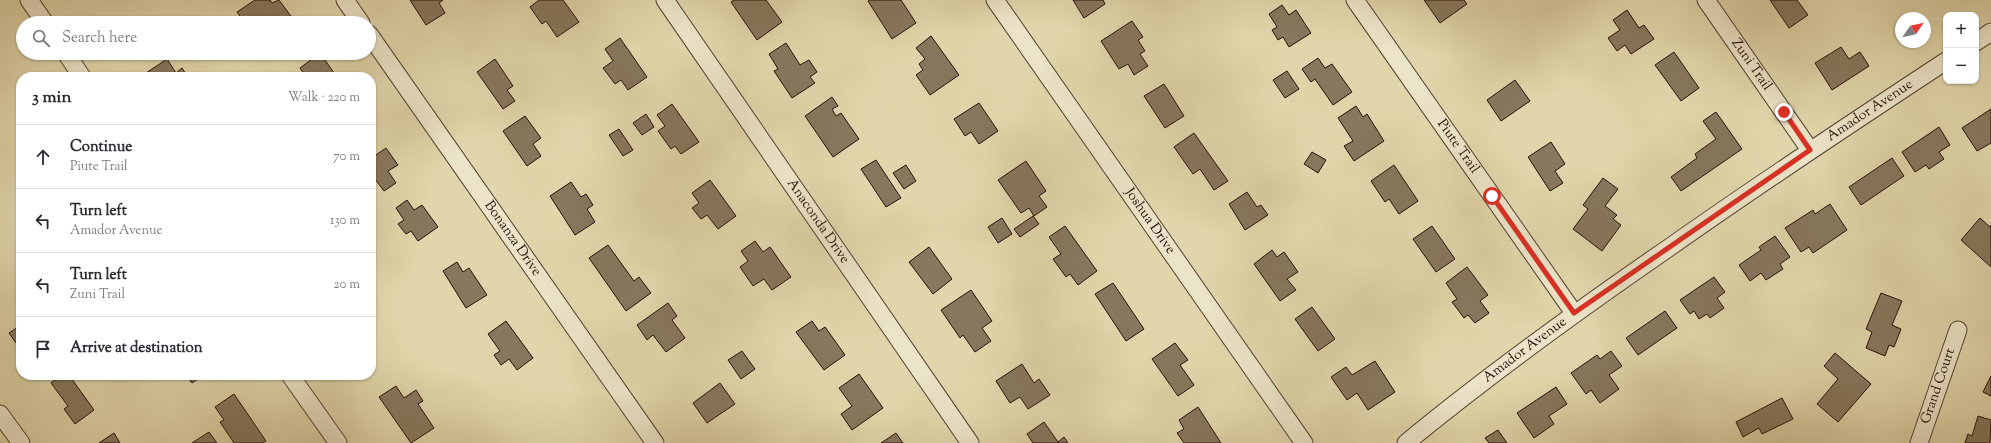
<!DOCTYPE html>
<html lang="en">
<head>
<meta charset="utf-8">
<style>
  :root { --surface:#fff; --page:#f7f7f7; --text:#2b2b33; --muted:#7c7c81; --line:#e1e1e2 }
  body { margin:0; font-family:"Sorts Mill Goudy",serif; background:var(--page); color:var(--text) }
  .controls { position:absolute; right:12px; top:12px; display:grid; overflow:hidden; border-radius:8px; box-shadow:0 1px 3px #0004 }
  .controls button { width:36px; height:36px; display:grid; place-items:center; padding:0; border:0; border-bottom:1px solid var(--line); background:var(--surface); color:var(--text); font:20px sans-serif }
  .compass { position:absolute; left:1895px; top:12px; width:36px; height:36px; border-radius:50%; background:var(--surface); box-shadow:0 1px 3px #0004; rotate:56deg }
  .stop { position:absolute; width:12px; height:12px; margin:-9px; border:3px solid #d93025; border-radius:50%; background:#fff }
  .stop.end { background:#d93025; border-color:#fff; box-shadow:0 1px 4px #0008 }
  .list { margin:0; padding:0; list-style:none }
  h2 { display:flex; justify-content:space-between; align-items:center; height:52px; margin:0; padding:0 16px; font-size:17px }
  h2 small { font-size:13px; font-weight:400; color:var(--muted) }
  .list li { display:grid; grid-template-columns:26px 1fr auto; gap:12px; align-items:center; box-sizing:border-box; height:64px; padding:0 16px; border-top:1px solid var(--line) }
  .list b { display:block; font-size:15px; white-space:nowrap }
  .list p { margin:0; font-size:13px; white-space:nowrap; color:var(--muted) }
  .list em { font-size:13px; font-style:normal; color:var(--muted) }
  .icon { flex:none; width:22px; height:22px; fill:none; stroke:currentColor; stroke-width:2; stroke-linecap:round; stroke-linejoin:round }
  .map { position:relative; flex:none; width:1991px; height:443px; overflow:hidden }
  .search { position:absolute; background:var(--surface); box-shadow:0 1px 3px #0004; left:16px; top:16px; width:360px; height:44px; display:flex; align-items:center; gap:10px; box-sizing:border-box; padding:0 14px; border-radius:22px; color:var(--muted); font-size:15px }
  .panel { position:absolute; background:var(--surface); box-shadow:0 1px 3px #0004; left:16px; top:72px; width:360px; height:308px; border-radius:16px }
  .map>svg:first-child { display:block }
</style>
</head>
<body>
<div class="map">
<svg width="1991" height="443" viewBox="0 0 1991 443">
  <rect width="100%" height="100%" fill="#e1d6ab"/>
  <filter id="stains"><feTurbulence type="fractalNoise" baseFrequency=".005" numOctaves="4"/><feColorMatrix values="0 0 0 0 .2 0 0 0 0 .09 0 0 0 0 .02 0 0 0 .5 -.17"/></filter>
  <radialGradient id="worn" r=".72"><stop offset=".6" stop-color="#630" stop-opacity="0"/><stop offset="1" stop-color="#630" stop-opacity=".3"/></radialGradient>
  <path fill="#87775d" stroke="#261109" d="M255 0H270L272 3 279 0 296 23H261L256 17 245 23 237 12Z
    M410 0H443L439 3 445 13 426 25Z
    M539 0H563L579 22 557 37 546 21 542 24 530 7Z
    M734 0H766L782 22 757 40 731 2Z
    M870 0H901L916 23 892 39 868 1Z
    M1073 0H1103L1105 4 1084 18Z
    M1424 0H1464L1467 4 1440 23Z
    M1770 0H1797L1808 15 1789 28Z
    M1282 5 1289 15 1296 10 1311 33 1289 47 1283 37 1278 40 1272 30 1277 27 1269 14Z
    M1627 10 1639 28 1644 25 1654 39 1631 54 1625 45 1617 51 1608 38 1620 30 1613 20Z
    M1132 21 1143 37 1138 40 1145 51 1140 54 1148 66 1134 75 1128 64 1119 69 1101 41Z
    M931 36 959 75 930 95 916 75 923 70 919 64 925 59 916 48Z
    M620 38 647 77 628 90 621 80 615 84 603 68 613 61 605 49Z
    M786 43 800 65 809 60 817 72 810 77 815 83 792 98 774 71 778 69 769 54Z
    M1841 47 1849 59 1860 52 1869 66 1832 90 1815 63Z
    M1674 52 1699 88 1681 101 1655 65Z
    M320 53 337 77H306L300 68Z
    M1318 58 1325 68 1332 64 1352 92 1333 105 1315 79 1311 82 1302 69Z
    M167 59 176 73 182 68 188 77H148L146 73Z
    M495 59 513 86 507 90 515 101 503 109 477 72Z
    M1287 71 1299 89 1285 98 1273 80Z
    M1515 80 1530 101 1501 121 1487 100Z
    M1164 84 1184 116 1165 128 1144 96Z
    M832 97 838 106 832 109 836 116 841 113 859 139 833 157 805 116Z
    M979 103 998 131 979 144 971 132 965 136 954 119Z
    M672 104 699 142 681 154 675 146 671 149 658 131 665 126 657 115Z
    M1356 106 1363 117 1367 114 1384 141 1354 161 1344 146 1353 141 1338 118Z
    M1991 109V143L1977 151 1962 128Z
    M1716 112 1742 149 1681 191 1671 177 1697 158 1695 154 1716 139 1703 121Z
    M646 114 654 127 642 135 633 123Z
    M525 116 541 138 533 144 541 156 527 166 503 131Z
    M1939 127 1950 145 1939 152 1944 159 1929 169 1926 165 1915 172 1902 152Z
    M619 129 633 150 623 156 609 135Z
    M1194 133 1228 181 1214 190 1200 169 1193 174 1174 147Z
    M1551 142 1565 164 1555 171 1563 183 1550 191 1528 157Z
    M386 148 398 165 388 171 396 183 384 191 375 179 371 182V154L373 157Z
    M1312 152 1326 160 1318 173 1304 164Z
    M1892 158 1904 176 1861 205 1849 187Z
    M876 160 901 198 886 207 861 169Z
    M1026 161 1046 191 1039 196 1047 207 1034 216 1029 208 1021 213 998 180Z
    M906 165 916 181 904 189 893 173Z
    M1394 165 1418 201 1399 214 1389 199 1385 202 1371 181Z
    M1603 178 1618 189 1605 206 1617 215 1613 219 1621 225 1602 251 1573 229 1588 209 1583 205Z
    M710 180 736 216 718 229 707 215 701 219 692 208 699 203 692 193Z
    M571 182 581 197 586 194 593 205 587 209 595 222 575 235 550 196Z
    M1247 192 1257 207 1261 205 1268 215 1245 230 1229 204Z
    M407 200 414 210 422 205 438 227 418 241 411 231 406 234 398 224 404 220 396 208Z
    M1830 204 1847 230 1813 253 1809 247 1801 252 1785 228 1813 210 1815 214Z
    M1033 216 1039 224 1020 237 1014 229Z
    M1002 218 1012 234 998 243 988 227Z
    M1980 218 1990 227 1991 225V267L1961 240Z
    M1065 226 1097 271 1078 285 1070 274 1066 277 1053 259 1061 254 1049 237Z
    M1432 226 1455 259 1436 272 1413 239Z
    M1775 236 1790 257 1780 264 1783 269 1766 280 1761 273 1750 281 1739 265 1761 250 1759 247Z
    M755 241 763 252 770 247 791 277 772 290 764 279 753 286 740 267 748 261 741 251Z
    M608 245 634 281 639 277 651 293 626 311 589 258Z
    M929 247 952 279 933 294 909 262Z
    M1272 250 1277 257 1284 252 1298 272 1287 279 1296 290 1280 301 1254 264Z
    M457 262 463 272 469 268 487 295 466 308 443 271Z
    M1467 267 1488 295 1480 301 1489 313 1475 323 1468 315 1464 318 1452 302 1457 299 1446 283Z
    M1714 277 1725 292 1717 298 1724 308 1710 318 1707 314 1699 319 1694 311 1690 314 1680 300Z
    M1113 283 1144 329 1126 341 1095 294Z
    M971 290 992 321 982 328 991 341 975 352 963 335 960 338 941 310Z
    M1881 293 1902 301 1892 325 1901 329 1894 347 1889 345 1885 356 1866 348 1872 332 1866 329Z
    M668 303 677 316 672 320 685 338 666 352 653 335 647 340 637 325Z
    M1312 307 1335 339 1318 351 1295 319Z
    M1665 311 1677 328 1638 355 1626 338Z
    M506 321 533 358 517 370 509 359 501 365 494 355 500 351 488 334Z
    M812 321 819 331 825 327 845 355 824 370 796 332Z
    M21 325V350L9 333Z
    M1175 343 1188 360 1180 365 1194 385 1178 396 1152 359Z
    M742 351 755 369 741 379 728 360Z
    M1611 351 1622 366 1609 375 1619 389 1600 403 1591 390 1586 394 1571 373 1597 355 1600 359Z
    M1835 353 1871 384 1838 422 1817 404 1838 379 1824 366Z
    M1375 361 1395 392 1368 410 1357 393 1347 400 1331 377 1346 367 1352 375Z
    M1022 364 1034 383 1039 379 1050 395 1028 409 1020 397 1010 403 996 381Z
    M859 374 883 408 852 430 841 414 852 406 839 388Z
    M61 375H69L94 410 75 424 64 409 68 406 51 383Z
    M186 375H204L192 383Z
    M1991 376V396L1983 392Z
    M720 383 735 404 707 423 693 403Z
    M396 386 404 398 416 390 423 401 418 404 434 428 411 443 379 397Z
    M1556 387 1567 404 1549 416 1554 424 1534 438 1517 413Z
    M234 394 266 441 262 443H234L220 422 224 420 215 407Z
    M1782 398 1793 419 1762 434 1759 428 1743 437 1736 422Z
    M1198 407 1221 443H1184L1177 433 1184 429 1179 420Z
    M1978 416 1991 420 1990 443H1965L1968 434 1972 436Z
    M1044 422 1058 442 1064 437 1068 443H1033L1027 434Z
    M1498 430 1507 443H1489L1485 438Z
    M209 432 217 443H192Z
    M114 433 120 443H99Z
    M896 433 903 443H881Z"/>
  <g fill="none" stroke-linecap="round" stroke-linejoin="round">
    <defs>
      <g id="minor">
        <path d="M29 0 45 23"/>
        <path d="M345 0 361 23"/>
        <path id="s1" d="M665 0 970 443"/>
        <path id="s2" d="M995 0 1304 443"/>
        <path id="s3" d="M1355 0 1574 313"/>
        <path id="s4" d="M1706 0 1810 150"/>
        <path id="s5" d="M369 34 655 443"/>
        <path d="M1976 42 1991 32"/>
        <path d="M66 53 82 77"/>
        <path d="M290 375 338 443"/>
        <path d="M0 414 21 443"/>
        <path id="s6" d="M1406 443C1491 373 1580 309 1670 247 1761 183 1853 122 1946 61"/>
        <path id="s7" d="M1919 443 1958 330"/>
      </g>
    </defs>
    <use href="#minor" stroke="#554232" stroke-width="19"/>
    <use href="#minor" stroke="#ece4c8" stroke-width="17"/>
  </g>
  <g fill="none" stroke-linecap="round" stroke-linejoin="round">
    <path stroke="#d93025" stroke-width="5" d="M1492 196 1574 313 1810 150 1784 112"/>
  </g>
  <g text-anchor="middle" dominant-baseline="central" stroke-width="3" stroke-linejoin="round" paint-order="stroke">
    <g font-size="14" fill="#261109" stroke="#ece4c8">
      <text stroke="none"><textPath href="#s4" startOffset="79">Zuni Trail</textPath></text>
      <text stroke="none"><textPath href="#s6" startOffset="571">Amador Avenue</textPath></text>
      <text stroke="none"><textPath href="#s3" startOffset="179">Piute Trail</textPath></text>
      <text stroke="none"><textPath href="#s1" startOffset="269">Anaconda Drive</textPath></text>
      <text stroke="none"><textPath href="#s2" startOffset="270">Joshua Drive</textPath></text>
      <text stroke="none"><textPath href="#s5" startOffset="250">Bonanza Drive</textPath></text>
      <text stroke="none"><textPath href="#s6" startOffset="151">Amador Avenue</textPath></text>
      <text stroke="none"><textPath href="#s7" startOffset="60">Grand Court</textPath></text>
    </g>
  </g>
  <rect width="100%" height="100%" filter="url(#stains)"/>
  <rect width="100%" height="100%" fill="url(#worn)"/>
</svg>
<div class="controls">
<button>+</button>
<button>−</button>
</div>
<svg class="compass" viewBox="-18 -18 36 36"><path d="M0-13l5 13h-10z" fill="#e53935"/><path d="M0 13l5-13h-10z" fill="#7c7c81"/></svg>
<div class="stop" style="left:1492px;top:196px"></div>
<div class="stop end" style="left:1784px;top:112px"></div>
<div class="search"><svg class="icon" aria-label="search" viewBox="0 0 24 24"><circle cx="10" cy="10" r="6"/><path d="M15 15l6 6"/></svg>Search here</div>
<section class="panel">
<h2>3 min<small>Walk · 220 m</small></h2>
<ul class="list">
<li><svg class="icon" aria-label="ahead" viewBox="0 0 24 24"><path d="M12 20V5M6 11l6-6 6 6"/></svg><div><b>Continue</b><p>Piute Trail</p></div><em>70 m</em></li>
<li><svg class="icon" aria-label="left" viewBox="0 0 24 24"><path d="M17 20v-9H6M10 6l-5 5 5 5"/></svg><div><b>Turn left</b><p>Amador Avenue</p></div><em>130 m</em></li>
<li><svg class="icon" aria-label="left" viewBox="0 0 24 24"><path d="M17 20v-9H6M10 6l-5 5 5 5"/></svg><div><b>Turn left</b><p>Zuni Trail</p></div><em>20 m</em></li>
<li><svg class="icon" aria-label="arrive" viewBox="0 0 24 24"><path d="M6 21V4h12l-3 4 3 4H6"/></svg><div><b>Arrive at destination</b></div></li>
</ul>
</section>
</div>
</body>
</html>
